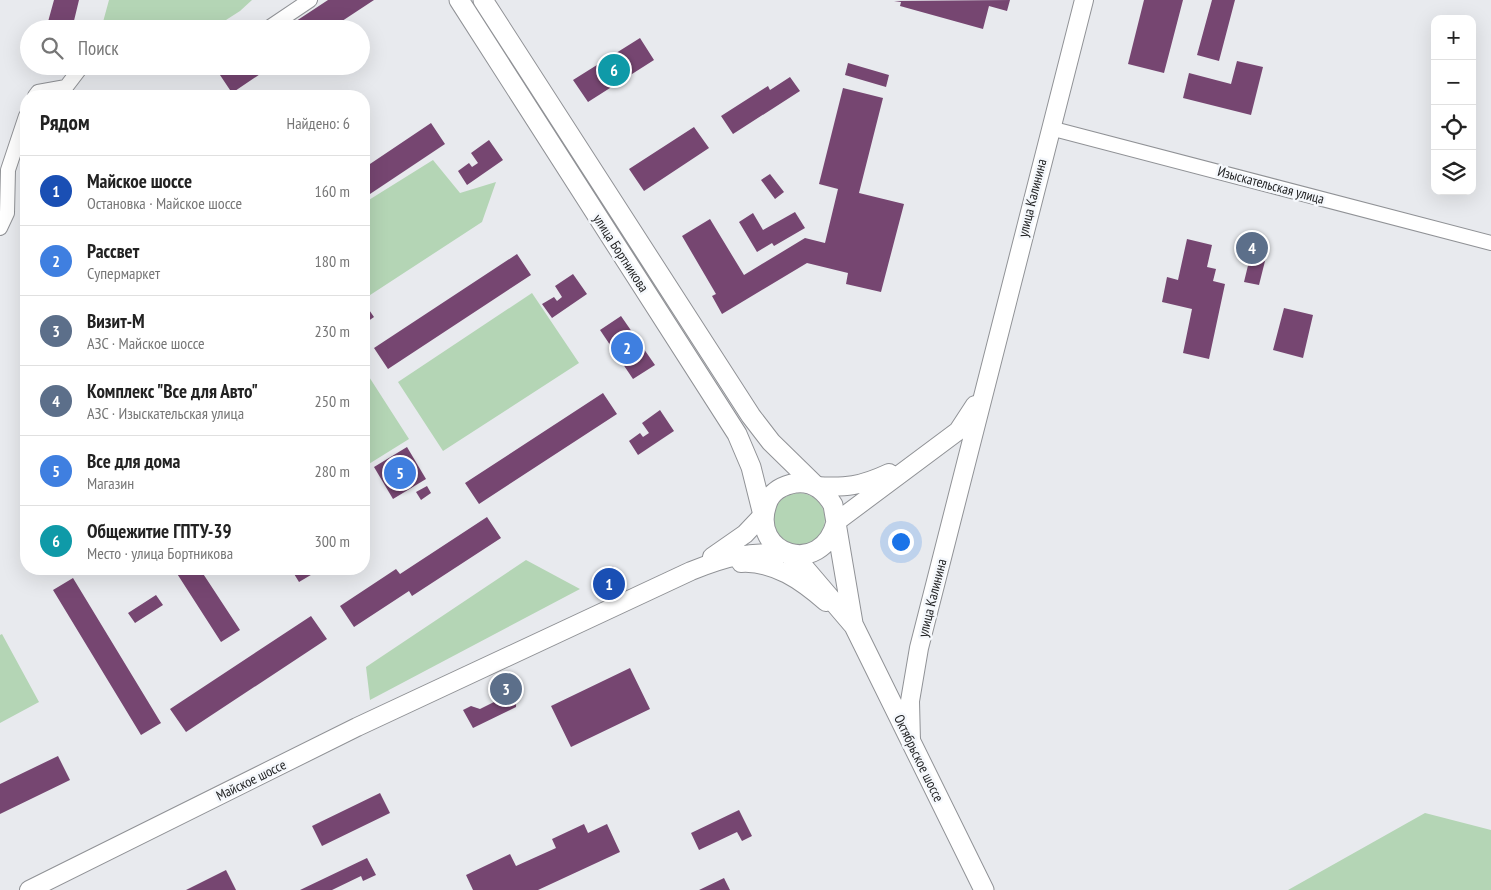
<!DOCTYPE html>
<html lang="ru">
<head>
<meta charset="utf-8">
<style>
  :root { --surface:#fff; --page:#f2f2f2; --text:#222; --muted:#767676; --line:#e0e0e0; --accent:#a22376 }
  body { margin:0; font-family:"PT Sans Narrow",sans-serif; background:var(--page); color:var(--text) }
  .controls { position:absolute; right:15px; top:15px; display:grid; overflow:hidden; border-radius:10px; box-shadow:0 5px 20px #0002 }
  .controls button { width:45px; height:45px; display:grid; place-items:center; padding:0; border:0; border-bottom:1px solid var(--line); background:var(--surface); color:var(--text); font:25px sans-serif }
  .you { position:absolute; left:900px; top:541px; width:18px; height:18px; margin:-12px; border:4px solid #fff; border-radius:50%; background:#1a73e8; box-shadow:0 0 0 8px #1a73e833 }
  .badge { display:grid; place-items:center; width:32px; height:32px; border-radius:50%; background:var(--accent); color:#fff; font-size:16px; font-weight:700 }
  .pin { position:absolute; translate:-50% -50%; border:2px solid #fff; box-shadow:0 1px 5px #0006 }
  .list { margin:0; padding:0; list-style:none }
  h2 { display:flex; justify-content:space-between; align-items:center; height:65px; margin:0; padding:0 20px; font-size:21px }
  h2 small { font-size:16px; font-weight:400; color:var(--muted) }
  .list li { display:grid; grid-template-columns:32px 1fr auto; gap:15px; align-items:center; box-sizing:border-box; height:70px; padding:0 20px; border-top:1px solid var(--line) }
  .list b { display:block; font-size:19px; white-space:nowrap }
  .list p { margin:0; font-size:16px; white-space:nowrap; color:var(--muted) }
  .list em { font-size:16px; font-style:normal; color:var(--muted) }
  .icon { flex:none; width:28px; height:28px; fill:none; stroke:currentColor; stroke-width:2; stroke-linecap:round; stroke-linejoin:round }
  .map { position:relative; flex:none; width:1491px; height:890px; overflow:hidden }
  .search { position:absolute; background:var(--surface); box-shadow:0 5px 20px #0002; left:20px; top:20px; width:350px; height:55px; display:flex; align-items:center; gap:12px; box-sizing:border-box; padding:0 18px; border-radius:28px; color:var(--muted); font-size:19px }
  .panel { position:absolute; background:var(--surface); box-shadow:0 5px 20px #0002; left:20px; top:90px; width:350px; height:485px; border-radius:20px }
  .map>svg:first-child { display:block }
</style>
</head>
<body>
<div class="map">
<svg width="1491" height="890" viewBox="0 0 1491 890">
  <rect width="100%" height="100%" fill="#e8eaee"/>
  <path fill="#b4d5b5" d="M109 0H252L240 11 212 29H110L103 22Z
    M433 160 460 193 496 182 482 222 364 299V203Z
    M532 293 579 363 443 451 398 382Z
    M364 369 409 439 364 467Z
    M773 519a26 26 0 1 1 52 0a26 26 0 1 1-52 0Z
    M526 560 580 589 370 700 366 667Z
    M2 634 39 702 0 723V635Z
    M1425 813 1491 830V890H1288Z"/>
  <path fill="#764671" d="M54 0H79L72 29H46Z
    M328 0H374L330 29H284Z
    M1010 0 1007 11 989 6 983 29 900 6 901 2 894 1Z
    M1144 0H1183L1164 73 1128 64Z
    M1212 0H1235L1219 61 1197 55Z
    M640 38 654 60 588 102 573 80Z
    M1237 61 1263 67 1251 115 1183 98 1189 73 1231 84Z
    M848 63 889 75 886 87 845 75Z
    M226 66H272L232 93 218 72Z
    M790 77 800 91 733 134 721 116 768 86 770 90Z
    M843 88 883 98 859 193 904 204 881 292 846 284 848 273 807 263 722 314 712 296 716 294 682 236 710 219 744 275 805 238 825 243 838 189 819 184Z
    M431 123 445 144 364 198V168Z
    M694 127 709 148 644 191 629 169Z
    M489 140 503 160 467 185 458 171 469 163 472 167 478 163 471 153Z
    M770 174 784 192 775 199 761 180Z
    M795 212 805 228 774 246 772 243 757 252 739 222 753 213 763 230Z
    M1187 239 1212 245 1207 267 1216 269 1213 281 1225 284 1209 359 1183 353 1192 309 1162 302 1167 277 1178 280Z
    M1251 253 1266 257 1259 285 1244 282Z
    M517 254 531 275 388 369 374 348Z
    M573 274 587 294 552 318 542 304 554 297 557 301 562 297 555 286Z
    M365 304 374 317 364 324V305Z
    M1284 308 1313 315 1303 358 1273 350Z
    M621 316 655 365 633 379 600 330Z
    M603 393 617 414 479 504 465 483Z
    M660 410 674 431 638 455 629 441 640 433 643 437 649 433 642 423Z
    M407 447 426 479 393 499 374 467Z
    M427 486 431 493 421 500 416 492Z
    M487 517 501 538 412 596 409 591 354 627 340 606 396 569 400 574Z
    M613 566 619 579 599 589 593 576Z
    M174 569H200L240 630 221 642Z
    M291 569H321L299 582Z
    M73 578 161 723 141 735 53 590Z
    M156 595 163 605 135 623 128 613Z
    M311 616 327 639 186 732 170 709Z
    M630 668 650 709 571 747 551 706Z
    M517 677 516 707 473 728 463 710 471 706 480 709 496 701 498 687Z
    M58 756 70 780 0 814V784Z
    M380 793 390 813 322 846 312 826Z
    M739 810 752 836 742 841 737 832 699 850 691 833Z
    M584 824 588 833 607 824 620 852 538 890H473L466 875 510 854 516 866 556 848 552 839Z
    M367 858 376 875 363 881 361 876 332 890H300Z
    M226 870 236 890H186Z
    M724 878 730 890H699Z"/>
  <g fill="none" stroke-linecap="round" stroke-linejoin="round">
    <defs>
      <path id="minor" d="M267 29 310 0
        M35 96 38 92 66 87 82 66
        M1050 128 1491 243
        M0 228 7 213 8 170 26 116"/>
      <path id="tertiary" d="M816 486C846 488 861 486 889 473
        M836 522 958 431 975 405
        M712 557 745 534 763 515
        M741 563C774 561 802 581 826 602
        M911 742 910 701 919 648 1084 0
        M29 890 357 727 691 571C728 556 747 552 787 553"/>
      <path id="secondary" d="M459 0 737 434 751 467 763 515
        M483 0 751 416 771 442 816 486
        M836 522C822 578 749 555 767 504 771 491 784 485 796 483 813 481 825 491 833 505L853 623
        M787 553 802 565 854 626 984 890"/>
    </defs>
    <use href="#minor" stroke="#909296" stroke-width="16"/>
    <use href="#tertiary" stroke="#909296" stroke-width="20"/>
    <use href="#secondary" stroke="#909296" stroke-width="21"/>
    <use href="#minor" stroke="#fff" stroke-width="14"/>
    <use href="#tertiary" stroke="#fff" stroke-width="18"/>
    <use href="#secondary" stroke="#fff" stroke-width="19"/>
  </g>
  <g text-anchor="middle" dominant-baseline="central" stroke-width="5" stroke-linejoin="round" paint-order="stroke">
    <g font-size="14" fill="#222324" stroke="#f5f8fc">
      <text transform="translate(1271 185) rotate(15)">Изыскательская улица</text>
      <text transform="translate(1032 198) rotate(-76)">улица Калинина</text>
      <text transform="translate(621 253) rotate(57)">улица Бортникова</text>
      <text transform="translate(932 598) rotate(-76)">улица Калинина</text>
      <text transform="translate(919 758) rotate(64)">Октябрьское шоссе</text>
      <text transform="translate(251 780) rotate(-26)">Майское шоссе</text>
    </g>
  </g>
</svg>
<div class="controls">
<button>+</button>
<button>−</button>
<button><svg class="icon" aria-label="locate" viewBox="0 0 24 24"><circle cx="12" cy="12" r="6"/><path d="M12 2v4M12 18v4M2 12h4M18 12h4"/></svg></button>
<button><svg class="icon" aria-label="layers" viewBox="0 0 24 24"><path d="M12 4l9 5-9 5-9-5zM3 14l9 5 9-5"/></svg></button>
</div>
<div class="you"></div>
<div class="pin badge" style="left:609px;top:584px;background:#1a4fb4">1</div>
<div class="pin badge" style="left:627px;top:348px;background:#3f7fe0">2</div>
<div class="pin badge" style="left:506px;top:689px;background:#5c6f8a">3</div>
<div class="pin badge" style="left:1252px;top:248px;background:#5c6f8a">4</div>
<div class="pin badge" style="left:400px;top:473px;background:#3f7fe0">5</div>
<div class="pin badge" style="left:614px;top:70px;background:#0f9aa8">6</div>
<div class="search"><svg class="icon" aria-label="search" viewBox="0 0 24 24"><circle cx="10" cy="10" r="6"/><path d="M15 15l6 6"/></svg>Поиск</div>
<section class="panel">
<h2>Рядом<small>Найдено: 6</small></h2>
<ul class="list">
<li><span class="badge" style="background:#1a4fb4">1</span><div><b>Майское шоссе</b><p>Остановка · Майское шоссе</p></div><em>160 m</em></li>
<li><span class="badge" style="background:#3f7fe0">2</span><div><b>Рассвет</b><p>Супермаркет</p></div><em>180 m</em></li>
<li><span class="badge" style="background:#5c6f8a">3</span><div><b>Визит-М</b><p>АЗС · Майское шоссе</p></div><em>230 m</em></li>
<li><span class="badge" style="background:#5c6f8a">4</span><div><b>Комплекс &quot;Все для Авто&quot;</b><p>АЗС · Изыскательская улица</p></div><em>250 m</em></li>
<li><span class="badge" style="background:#3f7fe0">5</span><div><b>Все для дома</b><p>Магазин</p></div><em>280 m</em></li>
<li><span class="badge" style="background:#0f9aa8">6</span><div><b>Общежитие ГПТУ-39</b><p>Место · улица Бортникова</p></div><em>300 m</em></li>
</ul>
</section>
</div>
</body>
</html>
